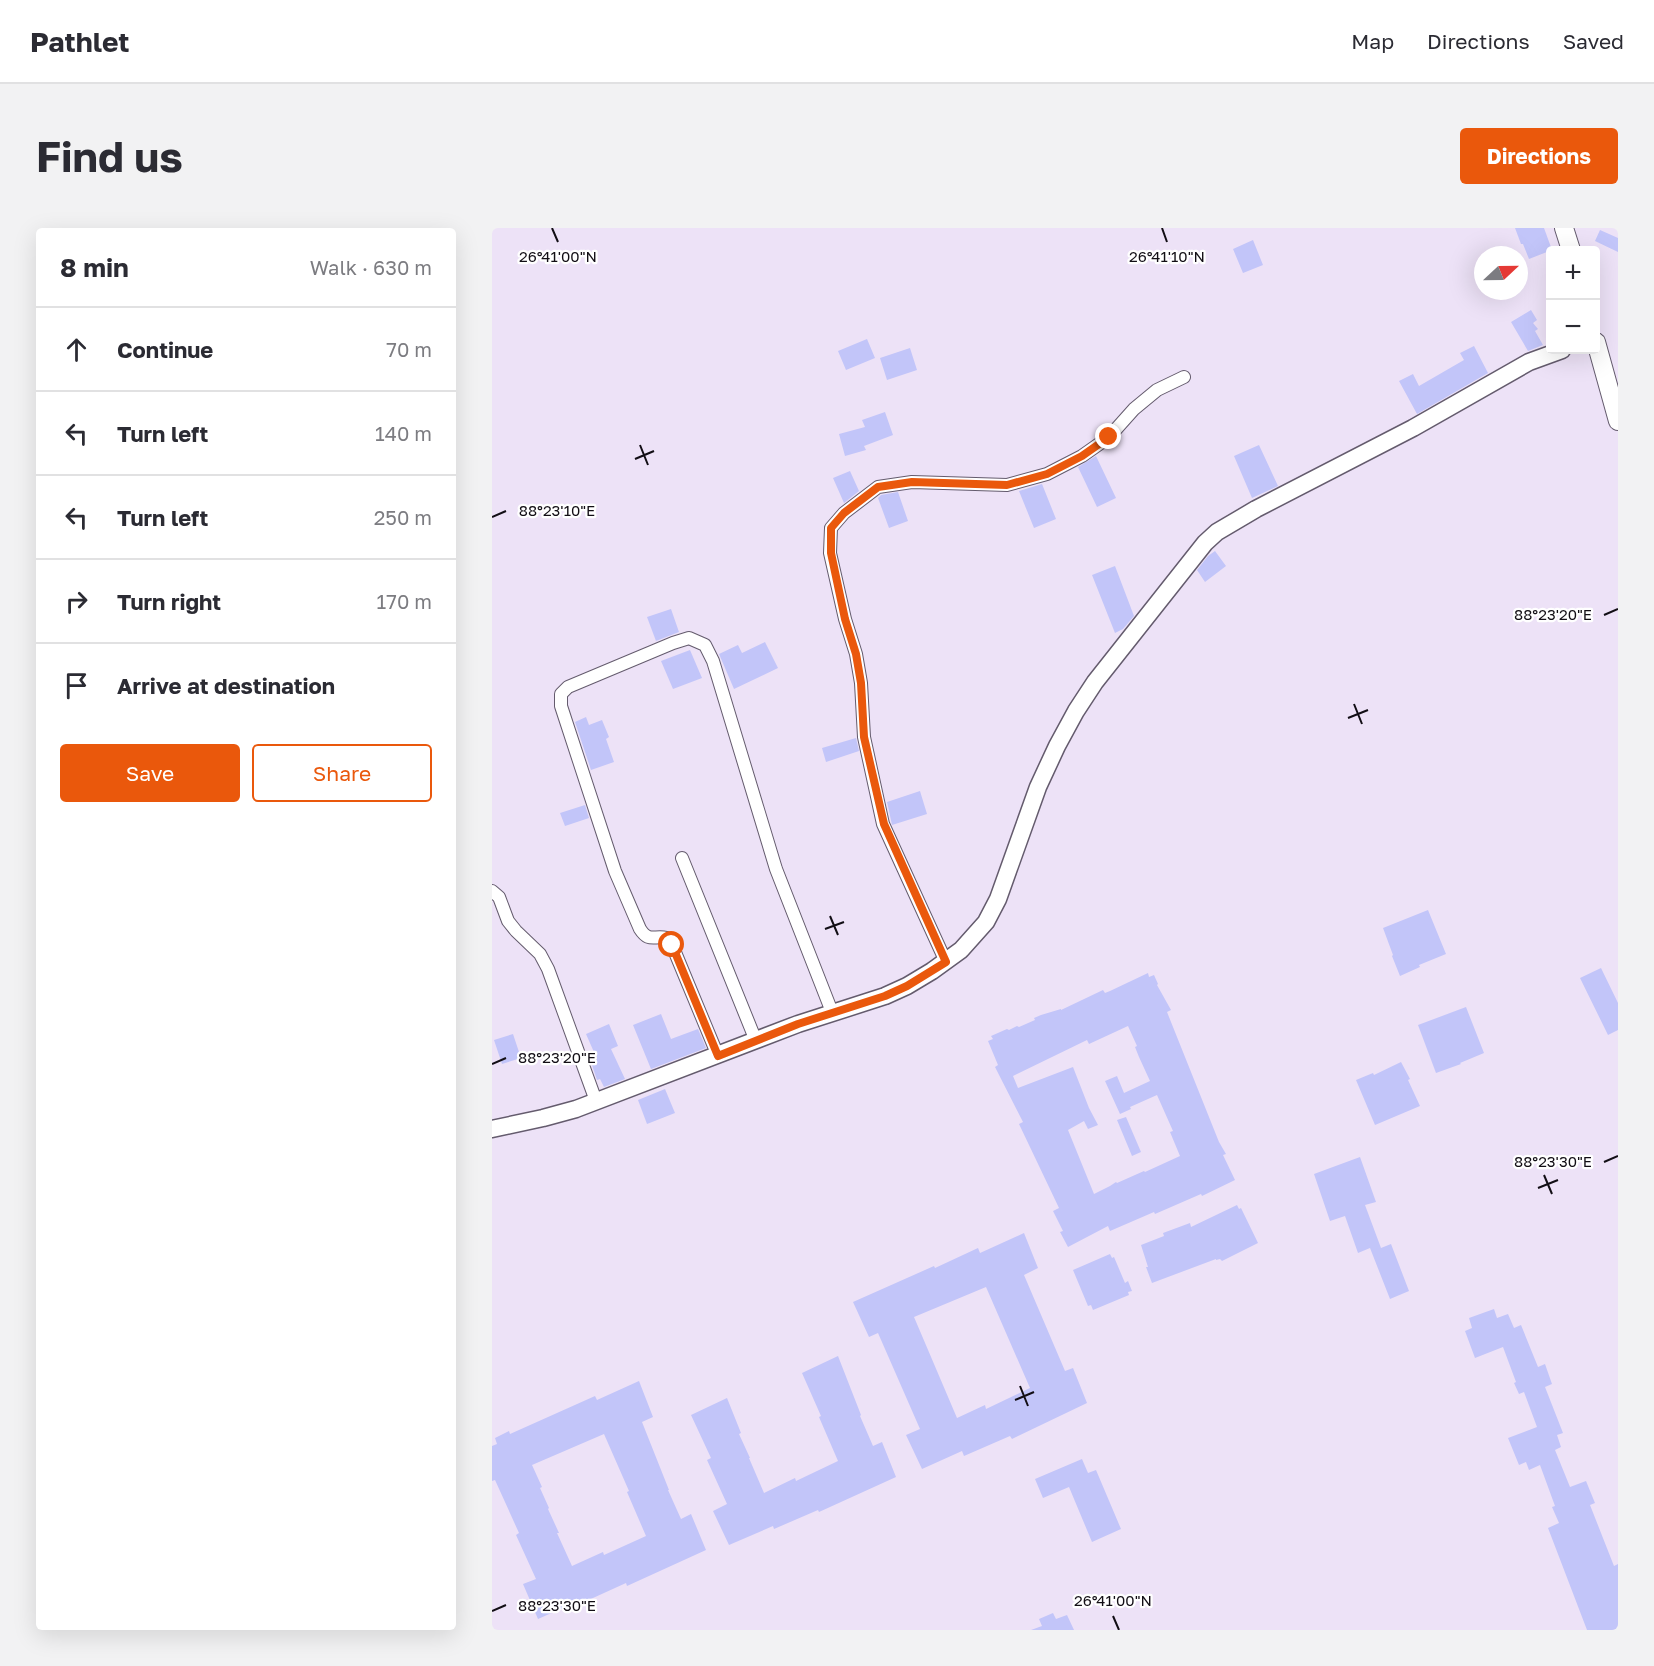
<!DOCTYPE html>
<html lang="en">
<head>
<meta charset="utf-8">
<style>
  :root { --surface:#fff; --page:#f2f2f3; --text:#2b2b33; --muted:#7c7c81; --line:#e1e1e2; --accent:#ea580c }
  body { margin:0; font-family:"Golos Text",sans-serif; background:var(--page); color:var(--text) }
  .controls { position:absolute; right:18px; top:18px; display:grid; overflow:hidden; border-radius:6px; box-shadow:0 6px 24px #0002 }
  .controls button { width:54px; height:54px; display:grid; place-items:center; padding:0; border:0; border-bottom:2px solid var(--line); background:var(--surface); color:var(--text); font:30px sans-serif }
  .compass { position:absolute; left:982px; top:18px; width:54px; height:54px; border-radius:50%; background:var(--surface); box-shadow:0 6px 24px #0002; rotate:68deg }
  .stop { position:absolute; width:18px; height:18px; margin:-14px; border:4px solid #ea580c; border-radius:50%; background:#fff }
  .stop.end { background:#ea580c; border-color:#fff; box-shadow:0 2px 6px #0008 }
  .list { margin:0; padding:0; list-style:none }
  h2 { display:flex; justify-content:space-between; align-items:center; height:78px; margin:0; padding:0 24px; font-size:26px }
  h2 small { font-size:20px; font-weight:400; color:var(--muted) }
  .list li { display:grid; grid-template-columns:39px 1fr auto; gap:18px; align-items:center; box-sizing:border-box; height:84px; padding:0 24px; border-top:2px solid var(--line) }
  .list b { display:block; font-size:22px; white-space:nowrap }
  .list em { font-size:20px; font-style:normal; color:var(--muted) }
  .actions { display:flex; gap:12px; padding:18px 24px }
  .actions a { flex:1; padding:14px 0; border:2px solid var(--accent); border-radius:6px; text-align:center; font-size:21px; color:var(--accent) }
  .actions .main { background:var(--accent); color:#fff }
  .icon { flex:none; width:33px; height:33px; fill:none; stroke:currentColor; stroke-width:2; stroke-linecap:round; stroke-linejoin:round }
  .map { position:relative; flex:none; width:1126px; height:1402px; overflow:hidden; border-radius:6px }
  header { display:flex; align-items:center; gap:36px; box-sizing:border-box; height:84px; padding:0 30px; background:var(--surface); border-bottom:2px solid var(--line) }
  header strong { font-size:28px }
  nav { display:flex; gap:33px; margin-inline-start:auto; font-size:21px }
  .intro { display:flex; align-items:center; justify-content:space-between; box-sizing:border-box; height:144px; padding:0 36px }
  h1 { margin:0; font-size:42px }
  .button { padding:15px 27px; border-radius:6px; background:var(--accent); color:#fff; font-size:21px; font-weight:700 }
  main { display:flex; gap:36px; padding:0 36px }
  aside { flex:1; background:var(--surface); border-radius:6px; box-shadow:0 6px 24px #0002 }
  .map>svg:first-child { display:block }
</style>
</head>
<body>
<header>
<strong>Pathlet</strong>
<nav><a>Map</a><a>Directions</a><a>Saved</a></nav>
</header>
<div class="intro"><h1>Find us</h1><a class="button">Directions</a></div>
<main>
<aside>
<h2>8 min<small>Walk · 630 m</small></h2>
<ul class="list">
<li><svg class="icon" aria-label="ahead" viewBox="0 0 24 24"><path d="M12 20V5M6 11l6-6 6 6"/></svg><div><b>Continue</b></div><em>70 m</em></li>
<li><svg class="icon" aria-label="left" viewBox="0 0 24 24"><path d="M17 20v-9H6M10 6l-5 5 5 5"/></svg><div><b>Turn left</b></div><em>140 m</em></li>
<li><svg class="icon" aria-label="left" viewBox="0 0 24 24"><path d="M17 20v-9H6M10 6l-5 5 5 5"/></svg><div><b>Turn left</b></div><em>250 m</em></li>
<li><svg class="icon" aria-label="right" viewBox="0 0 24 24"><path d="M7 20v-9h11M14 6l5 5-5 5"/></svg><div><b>Turn right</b></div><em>170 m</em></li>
<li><svg class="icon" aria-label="arrive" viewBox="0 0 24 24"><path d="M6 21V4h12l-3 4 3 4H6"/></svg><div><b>Arrive at destination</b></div></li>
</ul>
<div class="actions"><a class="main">Save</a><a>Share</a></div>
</aside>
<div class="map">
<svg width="1126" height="1402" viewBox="0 0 1126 1402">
  <rect width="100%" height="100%" fill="#ede2f7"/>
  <path fill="#c2c5f9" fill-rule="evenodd" d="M1023 0H1052L1060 22 1037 31 1031 16H1029Z
    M1108 2 1126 10V24L1103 13Z
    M761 12 771 37 751 45 741 21Z
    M1039 82 1045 92 1041 95 1046 101 1043 103 1051 117 1036 123 1019 94Z
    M375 111 383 130 354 142 346 123Z
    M982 118 996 145 925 186 907 153 921 146 927 158 972 132 968 125Z
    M418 120 425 142 395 152 388 130Z
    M393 184 401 207 372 218 374 222 353 228 347 206 373 199 370 192Z
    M767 217 786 258 760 270 742 228Z
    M604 228 624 270 605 279 586 239Z
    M358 243 367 263 352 275 341 250Z
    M550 256 564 291 542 300 527 263Z
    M406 264 416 293 397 300 386 270 389 267Z
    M723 323 734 338 713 354 705 342 716 328Z
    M623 338 642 388 631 401 623 405 600 347Z
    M179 381 187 404 164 413 155 389Z
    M273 414 286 440 242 461 227 426 246 417 250 425Z
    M198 422 210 450 181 461 169 433Z
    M94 489 97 497 110 492 117 509 114 511 122 534 99 542 83 494Z
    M364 510 367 523 334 534 330 520Z
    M428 563 435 586 400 597 395 574Z
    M93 577 97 590 73 598 68 585Z
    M936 682 954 726 927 737 928 739 908 748 900 728 901 727 891 700Z
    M1109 740 1126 775V802L1116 807 1088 750Z
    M656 745 657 749 662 747 666 756 665 757 679 782 675 784 727 914 734 926 731 927 743 952 710 968 709 966 663 986 662 984 618 1003 616 998 576 1019 568 1004 571 1003 561 983 567 980 527 896 531 894 503 839 506 837 496 813 501 811 499 808 515 801 517 802 525 798 527 799 543 792 542 790 549 787 569 781V782L611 762 613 765 618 763ZM636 798 645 818 643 819 647 829 658 853 632 865 625 848 613 853 628 886 639 881 638 879 665 867 681 903 678 904 688 928 653 944 652 943 625 955 624 954 618 958 602 966 576 902 592 893 596 901 606 897 597 880 581 839 526 860 521 848 595 812 597 816Z
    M974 779 992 825 968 835 969 836 944 845 926 797Z
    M169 786 179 811 206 801 214 820 159 841 141 797Z
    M117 796 126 818 119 821 133 851 112 859 108 851 105 852 99 834 105 831 94 806Z
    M21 806 29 830 10 836 2 812Z
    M909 834 918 851 916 852 928 878 883 897 864 852 881 845 882 847Z
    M173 861 183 885 155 896 146 872Z
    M634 889 649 924 640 928 625 892Z
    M868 929 884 974 873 977 889 1020 899 1016 917 1063 898 1071 878 1020 866 1025 853 988 838 993 822 946Z
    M745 977 747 981 749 980 766 1015 730 1033 728 1031 724 1032V1031L660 1055 654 1039H656L649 1017 672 1008 671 1005 698 995 699 999Z
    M532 1005 546 1040 532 1047 573 1143 581 1140 595 1175 520 1211 518 1208 472 1228 470 1223 430 1241 414 1207 428 1201 386 1105 377 1109 361 1074 442 1038 443 1040 486 1020 488 1025ZM494 1059 538 1160 494 1181 493 1177 465 1190 422 1089Z
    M618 1026 620 1030 622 1029 633 1055 636 1053 640 1063 636 1064 637 1067 601 1082 599 1077 596 1078 581 1042Z
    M1002 1081 1005 1090 1016 1086 1022 1100 1029 1097 1046 1139 1053 1136 1060 1156 1053 1159 1071 1205 1065 1207 1069 1219 1063 1222 1078 1259 1094 1253 1103 1275 1098 1277 1122 1338 1126 1336V1402H1095L1056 1300 1067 1295 1060 1279 1063 1278 1048 1237 1037 1242 1034 1234 1027 1237 1016 1210 1045 1199 1032 1164 1027 1166 1022 1155 1024 1154 1011 1119 983 1130 973 1103 980 1100 977 1090Z
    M346 1128 369 1187 368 1188 381 1218 390 1214 404 1249 327 1284 326 1282 282 1301 281 1298 237 1317 221 1283 235 1276 215 1232 219 1230 199 1187 235 1170 249 1205 247 1206 258 1230H257L272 1265 303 1250 304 1253 346 1233 327 1189 329 1188 310 1145Z
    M147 1153 161 1189 150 1194 177 1262H176L189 1291 199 1286 214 1322 135 1358 134 1355 90 1375 89 1372 46 1391 31 1356 44 1351 24 1307 27 1305 3 1252 0 1253V1218L5 1216 3 1210 17 1203 18 1206 103 1168 105 1172ZM112 1206 137 1263 135 1264 154 1308 112 1327 111 1324 80 1338 65 1305H67L56 1281 57 1280 48 1260 50 1259 40 1237Z
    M590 1231 596 1245 604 1242 629 1301 600 1314 577 1259 551 1270 543 1251Z
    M561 1385 564 1391 575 1387 582 1402H539L550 1398 547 1391Z"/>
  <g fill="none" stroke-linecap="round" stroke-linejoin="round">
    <defs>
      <path id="street" d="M190 630 264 813
        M0 663 7 669 16 693 24 703 48 726 56 741 104 873
        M454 734 391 596 372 509 369 455 364 426 353 391 338 325 339 300 352 285 386 259 420 254 515 257 555 246 590 228 617 209 642 181 665 162 692 149
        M226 828 180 717 175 710C162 707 157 715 148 701L123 643 69 478V466L76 459 181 415 197 410 213 417 221 433 284 641 340 784"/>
      <path id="secondary" d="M0 901 51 890 84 881 306 796 393 768 415 758 440 743 469 722 494 694 506 671 546 559 565 518 584 483 603 454 713 315 725 304 764 281 921 200 1037 134 1070 122"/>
      <path id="primary" d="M1072 0 1079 22
        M1104 114 1126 193"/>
    </defs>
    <use href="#street" stroke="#645b6d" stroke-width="14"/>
    <use href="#secondary" stroke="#645b6d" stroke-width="19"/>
    <use href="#primary" stroke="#645b6d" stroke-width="20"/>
    <use href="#street" stroke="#fff" stroke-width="12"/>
    <use href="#secondary" stroke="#fff" stroke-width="16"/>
    <use href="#primary" stroke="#fff" stroke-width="18"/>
  </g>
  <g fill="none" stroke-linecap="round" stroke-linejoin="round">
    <path stroke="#ea580c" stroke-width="8" d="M180 717 226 828 306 796 393 768 415 758 454 734 392 596 372 509 369 455 364 426 353 391 339 325V300L352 285 386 259 420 254 515 257 555 246 590 228 617 209"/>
  </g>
  <path fill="none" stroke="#120e15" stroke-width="2" d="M60 0 66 14M670 0 675 14M148 217 156 237M143 231 162 223M0 289 14 283M1112 387 1126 381M862 476 870 496M856 490 876 482M338 688 346 707M333 701 352 694M0 836 14 830M1112 934 1126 928M1052 947 1060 966M1046 960 1066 952M528 1158 536 1178M523 1172 542 1164M0 1383 14 1377M621 1388 627 1402"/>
  <g font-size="15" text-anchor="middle" fill="#120e15" stroke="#fff" stroke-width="4.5" stroke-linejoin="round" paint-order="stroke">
    <text x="675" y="34">26°41'10"N</text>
    <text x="66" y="34">26°41'00"N</text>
    <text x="65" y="288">88°23'10"E</text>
    <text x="1061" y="392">88°23'20"E</text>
    <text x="65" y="835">88°23'20"E</text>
    <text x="1061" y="939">88°23'30"E</text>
    <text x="621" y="1378">26°41'00"N</text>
    <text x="65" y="1383">88°23'30"E</text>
  </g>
</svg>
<div class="controls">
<button>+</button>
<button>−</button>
</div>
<svg class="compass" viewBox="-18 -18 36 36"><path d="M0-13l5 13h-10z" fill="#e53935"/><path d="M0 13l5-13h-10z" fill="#7c7c81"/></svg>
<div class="stop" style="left:180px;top:717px"></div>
<div class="stop end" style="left:617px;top:209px"></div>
</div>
</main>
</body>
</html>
